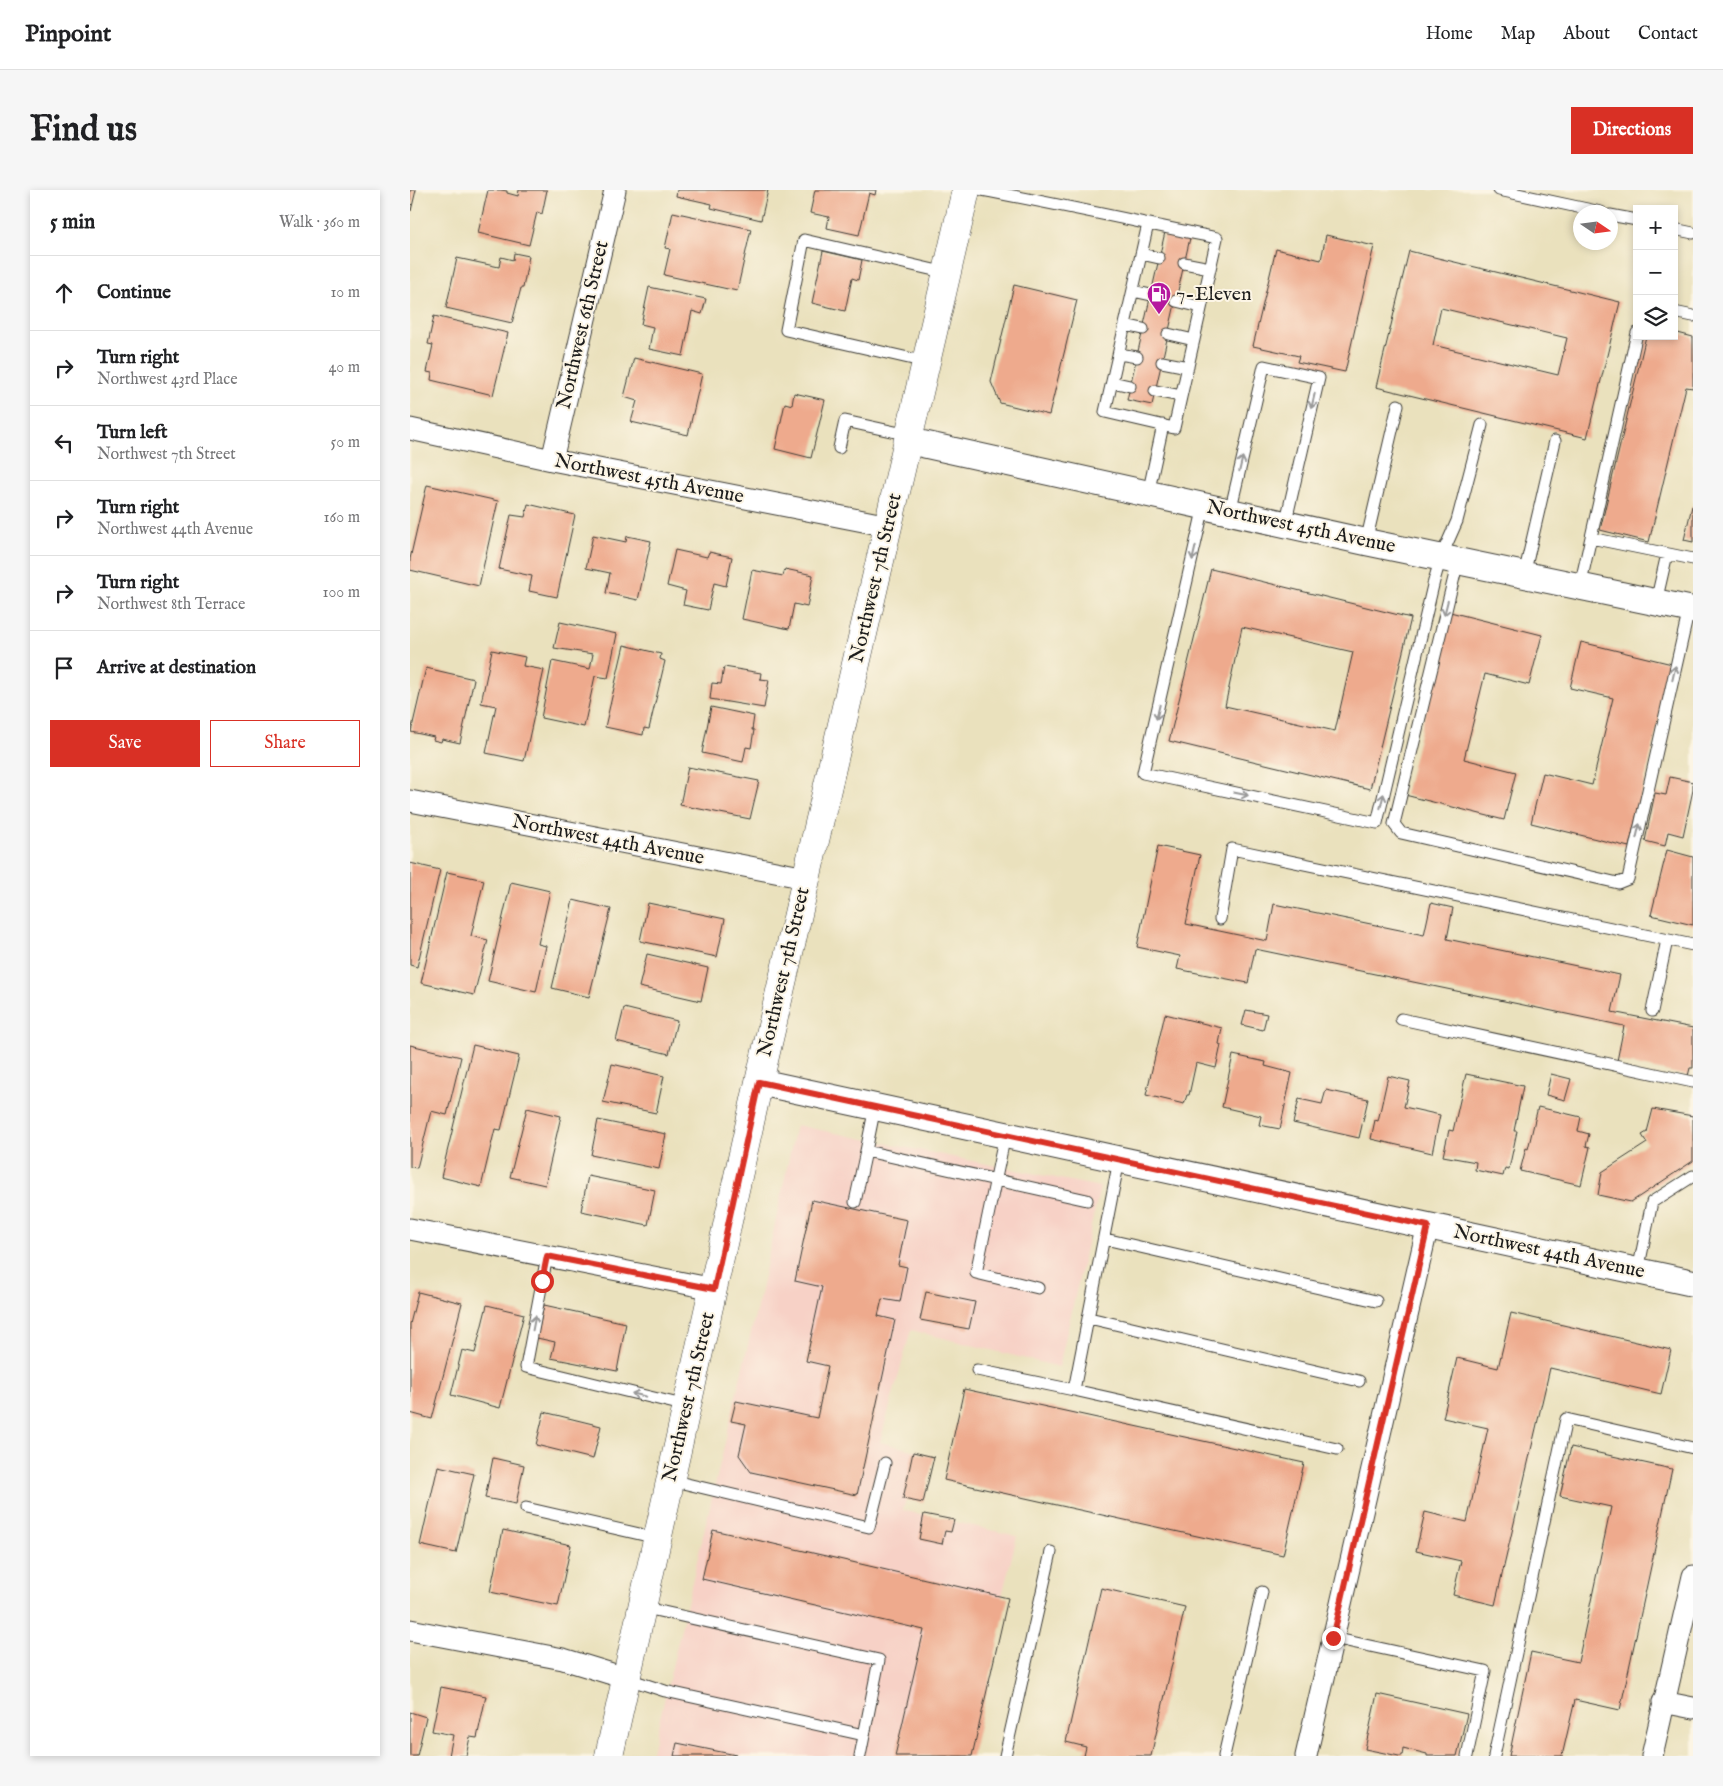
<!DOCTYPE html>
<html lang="en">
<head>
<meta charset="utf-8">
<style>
  :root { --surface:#fff; --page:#f6f6f6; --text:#202124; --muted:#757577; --line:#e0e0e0; --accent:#d93025 }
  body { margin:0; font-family:"IM FELL English",serif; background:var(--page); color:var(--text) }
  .controls { position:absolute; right:15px; top:15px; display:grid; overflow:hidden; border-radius:0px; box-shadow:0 2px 8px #0003 }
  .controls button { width:45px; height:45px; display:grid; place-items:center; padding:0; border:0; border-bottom:1px solid var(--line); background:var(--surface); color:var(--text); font:25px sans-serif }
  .compass { position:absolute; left:1163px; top:15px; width:45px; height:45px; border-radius:50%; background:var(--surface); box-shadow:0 2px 8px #0003; rotate:103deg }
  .stop { position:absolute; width:15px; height:15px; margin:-11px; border:4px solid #d93025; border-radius:50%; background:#fff }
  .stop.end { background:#d93025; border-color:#fff; box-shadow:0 1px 5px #0008 }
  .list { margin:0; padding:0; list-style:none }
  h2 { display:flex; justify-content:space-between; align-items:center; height:65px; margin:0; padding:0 20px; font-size:21px }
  h2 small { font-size:16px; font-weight:400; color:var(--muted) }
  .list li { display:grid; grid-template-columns:32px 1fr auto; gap:15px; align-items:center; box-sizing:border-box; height:75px; padding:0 20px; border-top:1px solid var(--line) }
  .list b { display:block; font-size:19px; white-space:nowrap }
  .list p { margin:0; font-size:16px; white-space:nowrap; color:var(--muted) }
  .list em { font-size:16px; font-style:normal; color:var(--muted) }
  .actions { display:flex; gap:10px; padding:15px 20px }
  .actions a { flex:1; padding:11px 0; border:1px solid var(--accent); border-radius:0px; text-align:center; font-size:18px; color:var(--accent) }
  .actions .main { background:var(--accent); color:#fff }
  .icon { flex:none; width:28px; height:28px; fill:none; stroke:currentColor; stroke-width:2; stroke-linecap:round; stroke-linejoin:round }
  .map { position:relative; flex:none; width:1283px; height:1566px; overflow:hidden; border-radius:0px }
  header { display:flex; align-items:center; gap:30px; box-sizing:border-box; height:70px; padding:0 25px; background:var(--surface); border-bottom:1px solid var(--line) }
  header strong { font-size:24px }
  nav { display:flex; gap:28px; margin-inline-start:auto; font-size:18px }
  .intro { display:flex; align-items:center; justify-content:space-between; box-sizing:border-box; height:120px; padding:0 30px }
  h1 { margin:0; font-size:35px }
  .button { padding:12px 22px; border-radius:0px; background:var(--accent); color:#fff; font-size:18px; font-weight:700 }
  main { display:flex; gap:30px; padding:0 30px }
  aside { flex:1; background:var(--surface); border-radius:0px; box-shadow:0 2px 8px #0003 }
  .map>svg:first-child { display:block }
</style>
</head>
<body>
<header>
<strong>Pinpoint</strong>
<nav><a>Home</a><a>Map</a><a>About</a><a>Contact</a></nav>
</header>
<div class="intro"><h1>Find us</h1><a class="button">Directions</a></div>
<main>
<aside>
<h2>5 min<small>Walk · 360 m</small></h2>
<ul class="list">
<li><svg class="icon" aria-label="ahead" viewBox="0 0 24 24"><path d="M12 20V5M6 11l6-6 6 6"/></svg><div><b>Continue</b></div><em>10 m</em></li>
<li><svg class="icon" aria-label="right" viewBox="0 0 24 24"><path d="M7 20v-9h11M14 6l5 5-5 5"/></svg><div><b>Turn right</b><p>Northwest 43rd Place</p></div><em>40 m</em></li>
<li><svg class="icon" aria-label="left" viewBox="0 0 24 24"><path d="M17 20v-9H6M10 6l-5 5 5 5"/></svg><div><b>Turn left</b><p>Northwest 7th Street</p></div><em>50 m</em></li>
<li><svg class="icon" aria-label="right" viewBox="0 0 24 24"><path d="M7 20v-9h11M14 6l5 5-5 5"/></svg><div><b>Turn right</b><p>Northwest 44th Avenue</p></div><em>160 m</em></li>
<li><svg class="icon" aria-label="right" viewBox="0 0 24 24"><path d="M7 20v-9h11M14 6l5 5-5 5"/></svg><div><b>Turn right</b><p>Northwest 8th Terrace</p></div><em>100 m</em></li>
<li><svg class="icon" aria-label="arrive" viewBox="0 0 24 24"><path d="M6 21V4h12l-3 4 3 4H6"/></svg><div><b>Arrive at destination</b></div></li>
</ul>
<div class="actions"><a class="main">Save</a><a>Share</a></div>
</aside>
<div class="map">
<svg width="1283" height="1566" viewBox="0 0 1283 1566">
  <rect width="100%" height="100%" fill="#fcf5e5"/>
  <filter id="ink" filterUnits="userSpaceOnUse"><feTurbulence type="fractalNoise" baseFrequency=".02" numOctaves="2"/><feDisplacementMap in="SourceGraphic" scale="10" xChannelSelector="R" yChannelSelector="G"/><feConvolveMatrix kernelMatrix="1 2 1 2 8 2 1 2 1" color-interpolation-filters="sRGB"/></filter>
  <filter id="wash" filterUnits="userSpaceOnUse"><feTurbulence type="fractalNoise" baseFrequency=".0096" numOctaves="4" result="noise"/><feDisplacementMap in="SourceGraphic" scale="20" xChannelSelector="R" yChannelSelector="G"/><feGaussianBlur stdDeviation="1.12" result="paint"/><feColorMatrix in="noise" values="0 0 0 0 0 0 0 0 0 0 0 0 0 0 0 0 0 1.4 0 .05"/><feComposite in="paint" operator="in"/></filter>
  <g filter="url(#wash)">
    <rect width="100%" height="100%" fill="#eae1bd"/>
    <path fill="#f7d1c6" d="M386 935 690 997 649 1177 501 1140 470 1252 509 1262 493 1320 607 1346 552 1566H241L351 1100Z"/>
    <g id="blocks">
      <path fill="#eeaa8d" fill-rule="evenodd" d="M0 0H6L1 21 0 20Z
        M78 0H91L97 1V3L108 6 109 0H137L132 24 127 22 119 55 68 43Z
        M267 0H358L351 30 301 18 302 14 266 6Z
        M405 0H466L465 5 459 3 449 45 417 38 419 27 400 23Z
        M263 22 341 39 327 101 254 85 260 59 255 58Z
        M755 42 780 48 742 215 717 210Z
        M916 45 964 56 935 182 887 172 889 166 843 156 866 59 911 70Z
        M413 61 452 70 448 90 442 88 435 121 402 113Z
        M999 61 1210 112 1177 248 966 197ZM1031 118 1157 148 1148 185 1023 155Z
        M104 63 119 66 113 98H111L102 133 36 118 47 68 89 77 91 67 103 70Z
        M604 95 667 110 639 225 590 213 581 192Z
        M239 97 296 109 292 124 282 121 273 166 239 159 243 137 231 134Z
        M24 126 98 143 83 205 21 190 22 183 17 182 23 155 18 154Z
        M1264 142 1283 147V198L1276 197 1239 352 1190 340 1236 146H1264Z
        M224 168 292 184 278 245 221 232 227 211 214 207Z
        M384 203 415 210 401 268 365 259 375 213 382 215Z
        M17 295 88 311 69 396 0 380V369Z
        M118 314 165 325 147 407 119 401 122 386 89 379 101 325 115 327Z
        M1282 316H1283V352L1274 350Z
        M183 345 216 352 217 346 241 351 228 410 196 403 200 383 176 378Z
        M265 360 297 367 299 362 322 367 316 396 304 393 298 420 273 415 276 401 257 396Z
        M375 379 403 385 397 417 384 414 379 439 332 429 342 380 373 386Z
        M801 379 1001 428 960 599 759 551ZM832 437 943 462 925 541 815 516Z
        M1040 422 1132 445 1119 495 1075 484 1054 569 1106 582 1094 630 995 605Z
        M150 432 207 444 198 488 185 486 174 537 131 528 142 471 180 479 183 464 144 458Z
        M1171 452 1262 474 1219 657 1121 633 1133 583 1182 595 1203 508 1160 498Z
        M214 455 251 464 250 469 255 471 239 539 234 538 233 545 195 537Z
        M82 460 115 467 113 476 134 480 114 571 76 563 86 516 71 513Z
        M314 477 351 483 350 489 359 490 354 518 300 509 302 493 311 494Z
        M16 478 64 489 50 553 32 549 31 552 23 550 24 547 1 542Z
        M301 517 344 526 342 540H344L341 558 336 557 333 572 292 563Z
        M278 577 349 591 340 629 270 615Z
        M1260 587 1283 592V600L1273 646 1258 642 1255 656 1235 651 1245 603 1256 605Z
        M748 656 790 665 776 734 857 751 864 714 1014 745 1021 713 1043 718 1037 749 1210 785 1202 822 1283 838V878H1280L1278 886 1207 871 1214 836 845 759 838 793 767 779 770 766 727 757Z
        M1257 660 1283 667V735L1241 725Z
        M0 673 30 680 7 777 0 775Z
        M37 682 74 690 61 746 78 750 64 805 11 793Z
        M101 692 140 701 128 754 136 756 126 802 78 791Z
        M163 710 201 719 179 807 142 798Z
        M238 713 315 729 307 767 230 751Z
        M237 764 298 778 291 811 229 797Z
        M214 818 267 831 259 864 206 851Z
        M836 820 857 824 853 840 832 835Z
        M755 824 812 838 809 854 811 855 806 878 786 873 779 905H777L774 914 736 905Z
        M0 855 51 867 37 925 21 921 7 978 0 977Z
        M63 855 109 866 91 940 85 939 71 997 31 987Z
        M823 865 856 872 855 876 882 883 870 939 849 935 851 926 812 917Z
        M202 874 254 886 246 923 193 912Z
        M1056 884 1113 896 1104 941H1107L1099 979 1095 978 1093 986 1065 980 1066 972 1033 966 1039 940 1043 941Z
        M1141 884 1161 889 1155 910 1136 905Z
        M978 886 1000 891 994 917 1030 925 1022 963 961 949 965 930 968 931Z
        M916 900 958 909 949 948 883 933 889 909 912 914Z
        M1128 917 1171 927 1168 941 1179 944 1176 956 1180 957 1171 995 1110 981 1116 958 1118 959Z
        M117 918 151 926 135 995 100 987Z
        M1243 919 1283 926V971L1221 1012 1188 1005 1192 982 1237 953 1232 945 1237 942Z
        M188 930 256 944 249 979 181 965Z
        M178 986 245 1000 238 1035 171 1021Z
        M402 1010 497 1030 488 1075 497 1077 490 1112 472 1109 468 1126 485 1130 447 1305 341 1282 329 1265 336 1234 321 1231 326 1211 407 1228 418 1176 396 1171 412 1097 385 1091Z
        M8 1102 52 1113 22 1229 0 1223V1134Z
        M516 1102 565 1112 559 1139 510 1130Z
        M77 1115 114 1124 90 1218 41 1205 52 1160 65 1163Z
        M134 1115 216 1133 207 1181 141 1168 145 1152 127 1148Z
        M1101 1123 1261 1160 1251 1204 1140 1178 1085 1415 1043 1405 1051 1371 1006 1361 1015 1322 1057 1332 1078 1238 1033 1228 1047 1168 1088 1178Z
        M554 1199 894 1273 873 1365 534 1290Z
        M134 1222 191 1236 183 1269 126 1255Z
        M1161 1257 1262 1279 1210 1520 1165 1510 1152 1566H1099L1121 1462 1168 1472 1201 1317 1150 1306Z
        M503 1262 524 1267 513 1313 493 1309Z
        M83 1268 114 1275 106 1314 75 1308Z
        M28 1276 64 1284 46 1363 10 1355Z
        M514 1324 544 1330 541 1342 535 1341 532 1354 509 1349Z
        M93 1340 161 1355 148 1416 80 1402Z
        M303 1340 598 1408 562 1566H485L514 1440 292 1389Z
        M691 1398 775 1417 741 1566H674L676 1557 656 1552Z
        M31 1497 76 1506 67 1548 60 1547 56 1566H39L43 1545 22 1541Z
        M967 1504 1057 1524 1047 1566H1017V1564L993 1558 992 1566H989L955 1559Z
        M0 1522 16 1527 7 1566H0Z
        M267 1553 326 1565 325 1566H264Z"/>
    </g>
  </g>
  <g filter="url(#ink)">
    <use href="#blocks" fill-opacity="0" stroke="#3b3a34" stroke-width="1"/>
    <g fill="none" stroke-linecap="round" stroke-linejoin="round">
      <defs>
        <path id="service" d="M572 0C651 15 729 32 807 48L764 238 695 222 738 34
          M1089 0 1191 22
          M1200 25 1227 30
          M1264 39 1283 43
          M731 64 749 68
          M774 73 800 78
          M723 101 741 105
          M766 111 791 117
          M1264 122 1283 126
          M715 135 733 139
          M758 144 784 150
          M709 164 727 167
          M516 172 376 140 394 50 537 83
          M752 172 778 177
          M702 192 720 196
          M745 201 771 206
          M429 258 435 231 499 245
          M738 304 753 235
          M794 316 733 583 967 633 1024 391 1031 367 1047 331 1072 235
          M820 322 854 176 909 188 875 335
          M1181 348 1283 369
          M956 352 988 215
          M1048 371 984 634 991 643 1208 693 1218 689 1279 419
          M1114 385 1145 251
          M1170 396 1227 143
          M1246 412 1257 364
          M810 729 822 659 1283 755
          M1242 821 1257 750
          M991 829 1283 892
          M465 917 456 961 677 1010
          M595 945 566 1083 628 1098
          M709 970 664 1200 927 1259
          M445 1012 456 961
          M695 1049 966 1111
          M137 1066 116 1177 277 1216
          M1228 1081 1242 1012 1283 986
          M679 1128 949 1191
          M567 1180 664 1200
          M260 1290 459 1337 475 1273
          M116 1318 247 1348
          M231 1417 469 1470 450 1566
          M923 1448 1075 1481 1057 1566
          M215 1488 255 1501 454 1545
          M595 1566 641 1362
          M814 1566 852 1402
          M1084 1566 1156 1229 1283 1258"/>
        <path id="minor" d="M0 239 142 270 479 336
          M142 270 205 0
          M0 611 396 688
          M0 1039 304 1099
          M0 1440 153 1469 215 1488
          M1253 1512 1283 1518
          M896 1566 1018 1035
          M1242 1566 1283 1386"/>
        <path id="tertiary" d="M499 251 956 352 1283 420
          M349 892 1283 1093"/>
        <path id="secondary" d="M199 1566 349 892 556 0"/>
      </defs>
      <use href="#service" stroke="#3b3a34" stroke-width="13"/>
      <use href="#minor" stroke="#3b3a34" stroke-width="23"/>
      <use href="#tertiary" stroke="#3b3a34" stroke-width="28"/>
      <use href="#secondary" stroke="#3b3a34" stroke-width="29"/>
      <use href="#service" stroke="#fff" stroke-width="11"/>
      <use href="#minor" stroke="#fff" stroke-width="21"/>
      <use href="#tertiary" stroke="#fff" stroke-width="26"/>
      <use href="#secondary" stroke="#fff" stroke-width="28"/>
    </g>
    <defs><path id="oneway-shaft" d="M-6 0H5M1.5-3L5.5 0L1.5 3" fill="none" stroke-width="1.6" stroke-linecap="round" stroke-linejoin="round" transform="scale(1.25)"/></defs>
    <g stroke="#999">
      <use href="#oneway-shaft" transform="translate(903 211) rotate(103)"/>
      <use href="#oneway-shaft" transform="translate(831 274) rotate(-77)"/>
      <use href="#oneway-shaft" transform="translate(784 363) rotate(103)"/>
      <use href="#oneway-shaft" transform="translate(1036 418) rotate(104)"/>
      <use href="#oneway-shaft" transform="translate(1264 483) rotate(-77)"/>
      <use href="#oneway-shaft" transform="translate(748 522) rotate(103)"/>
      <use href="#oneway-shaft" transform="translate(831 604) rotate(12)"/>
      <use href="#oneway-shaft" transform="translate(972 611) rotate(-77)"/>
      <use href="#oneway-shaft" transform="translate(1228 641) rotate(-77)"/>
      <use href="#oneway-shaft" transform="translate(124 1133) rotate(-79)"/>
      <use href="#oneway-shaft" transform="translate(229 1205) rotate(-166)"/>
    </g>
  </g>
  <g fill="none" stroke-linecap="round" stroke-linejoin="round" filter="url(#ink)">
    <path stroke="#d93025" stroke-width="6" d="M132 1091 137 1066 304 1099 349 892 1018 1036 923 1448"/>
  </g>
  <defs>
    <symbol id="fuel-pin" viewBox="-11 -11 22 30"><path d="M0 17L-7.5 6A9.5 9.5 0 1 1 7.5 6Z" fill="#b5179e" stroke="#fcf5e5"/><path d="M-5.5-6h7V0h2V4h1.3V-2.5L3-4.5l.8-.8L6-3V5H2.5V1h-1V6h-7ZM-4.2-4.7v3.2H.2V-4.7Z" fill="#fff"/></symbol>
  </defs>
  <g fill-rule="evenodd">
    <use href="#fuel-pin" x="735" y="90" width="28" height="38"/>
  </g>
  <g text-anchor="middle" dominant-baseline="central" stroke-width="4" stroke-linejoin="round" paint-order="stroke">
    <g font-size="20" fill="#1c1c1c" stroke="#fcf5e5" text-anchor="start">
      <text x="766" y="104">7-Eleven</text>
    </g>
    <g font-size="20" fill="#1c1c1c" stroke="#fcf5e5">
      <text transform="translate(173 135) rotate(-77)">Northwest 6th Street</text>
      <text transform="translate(239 289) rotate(11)">Northwest 45th Avenue</text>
      <text transform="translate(891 337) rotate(12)">Northwest 45th Avenue</text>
      <text transform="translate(466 388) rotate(-77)">Northwest 7th Street</text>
      <text transform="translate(198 650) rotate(11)">Northwest 44th Avenue</text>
      <text transform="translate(374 782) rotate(-77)">Northwest 7th Street</text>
      <text transform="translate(1139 1062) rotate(12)">Northwest 44th Avenue</text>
      <text transform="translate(279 1207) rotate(-77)">Northwest 7th Street</text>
    </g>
  </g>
</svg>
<div class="controls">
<button>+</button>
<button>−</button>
<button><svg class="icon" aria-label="layers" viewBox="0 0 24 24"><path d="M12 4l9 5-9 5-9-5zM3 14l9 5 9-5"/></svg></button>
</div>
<svg class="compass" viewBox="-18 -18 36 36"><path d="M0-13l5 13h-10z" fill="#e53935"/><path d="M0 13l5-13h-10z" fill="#757577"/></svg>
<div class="stop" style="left:132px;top:1091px"></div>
<div class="stop end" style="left:923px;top:1448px"></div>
</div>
</main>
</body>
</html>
